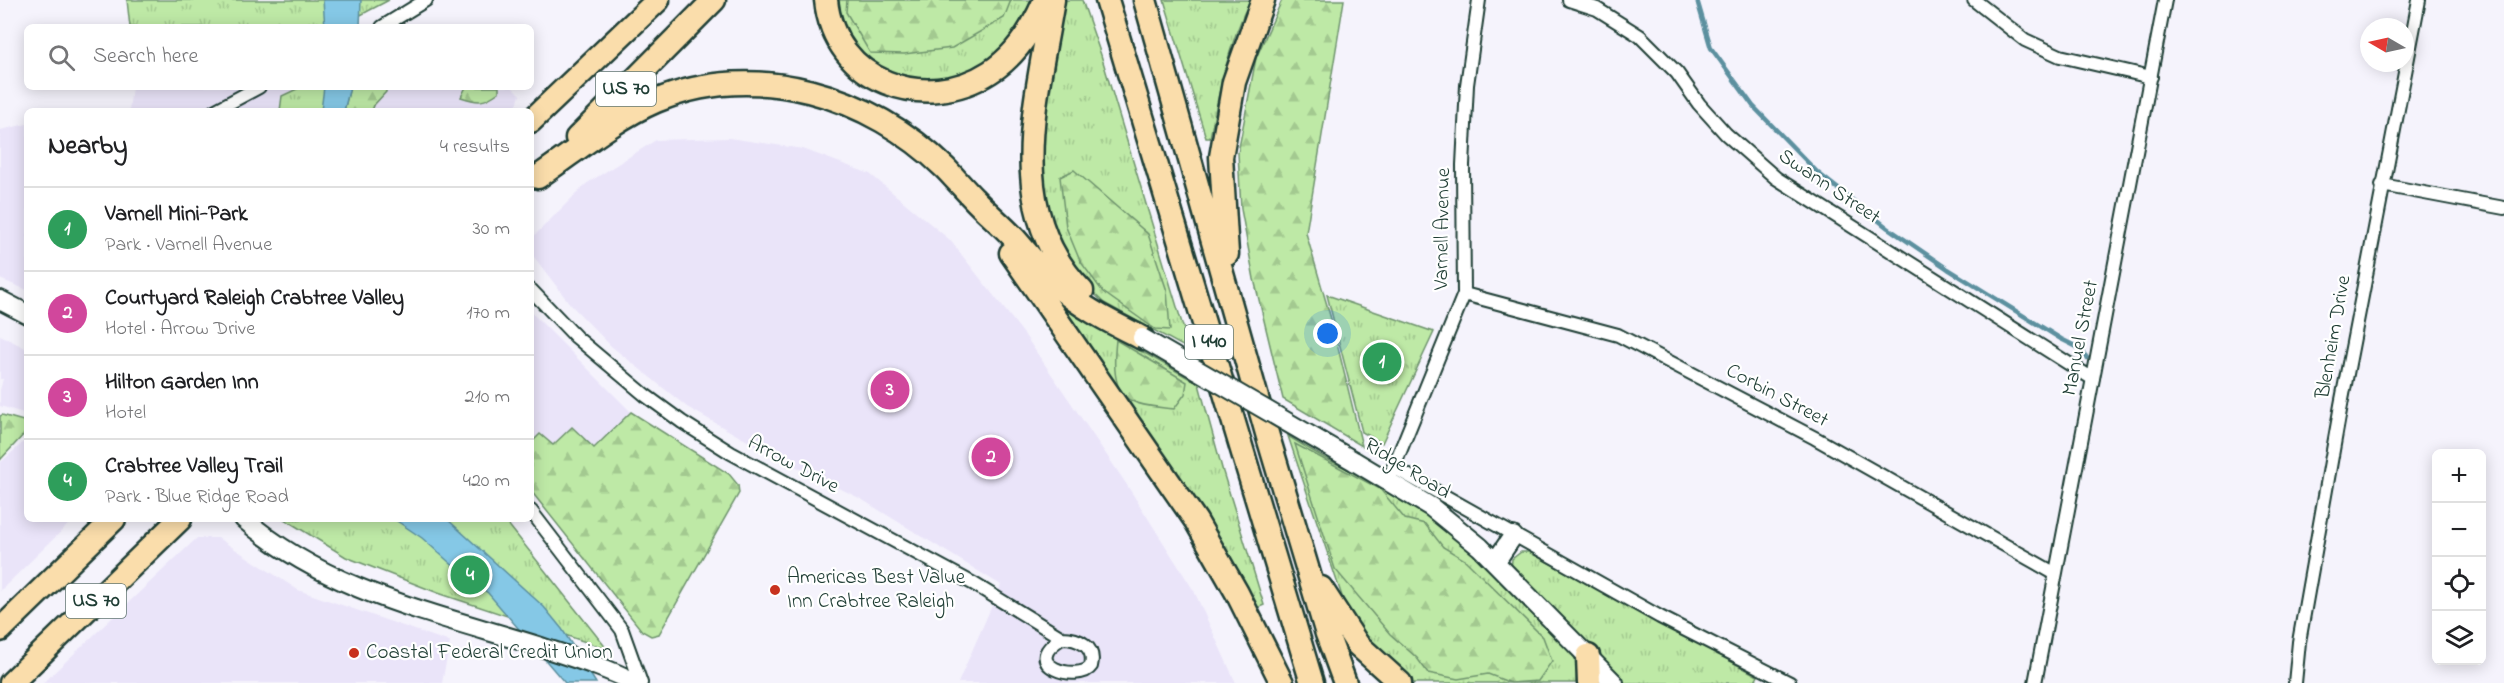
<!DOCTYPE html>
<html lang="en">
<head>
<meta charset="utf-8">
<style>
  :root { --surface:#fff; --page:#f6f6f6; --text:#202124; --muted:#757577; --line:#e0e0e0; --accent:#c8321e }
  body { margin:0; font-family:"Indie Flower",sans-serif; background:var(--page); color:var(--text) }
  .controls { position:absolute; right:18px; bottom:18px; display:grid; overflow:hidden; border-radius:9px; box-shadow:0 3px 15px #0003 }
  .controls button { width:54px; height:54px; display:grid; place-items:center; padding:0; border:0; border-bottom:2px solid var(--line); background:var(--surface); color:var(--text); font:30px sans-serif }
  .compass { position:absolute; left:2360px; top:18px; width:54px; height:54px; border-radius:50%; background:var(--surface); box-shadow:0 3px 15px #0003; rotate:279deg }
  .you { position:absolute; left:1328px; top:334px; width:21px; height:21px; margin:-15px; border:4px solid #fff; border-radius:50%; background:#1a73e8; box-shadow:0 0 0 9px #1a73e833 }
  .badge { display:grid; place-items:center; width:39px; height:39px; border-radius:50%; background:var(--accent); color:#fff; font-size:20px; font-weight:700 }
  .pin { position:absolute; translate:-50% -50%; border:3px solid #fff; box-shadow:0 2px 6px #0006 }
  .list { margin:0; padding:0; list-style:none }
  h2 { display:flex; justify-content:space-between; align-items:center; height:78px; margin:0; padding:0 24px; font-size:26px }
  h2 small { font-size:20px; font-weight:400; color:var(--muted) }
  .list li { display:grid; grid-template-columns:39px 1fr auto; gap:18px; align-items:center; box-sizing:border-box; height:84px; padding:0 24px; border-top:2px solid var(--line) }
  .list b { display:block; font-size:22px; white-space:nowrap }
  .list p { margin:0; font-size:20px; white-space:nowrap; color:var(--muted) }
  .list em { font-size:20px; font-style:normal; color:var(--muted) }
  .icon { flex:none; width:33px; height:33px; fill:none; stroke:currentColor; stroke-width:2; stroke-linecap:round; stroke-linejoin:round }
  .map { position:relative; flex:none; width:2504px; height:683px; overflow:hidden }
  .search { position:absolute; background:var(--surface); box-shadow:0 3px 15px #0003; left:24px; top:24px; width:510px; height:66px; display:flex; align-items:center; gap:15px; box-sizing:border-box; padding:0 21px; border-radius:9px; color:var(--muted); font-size:22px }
  .panel { position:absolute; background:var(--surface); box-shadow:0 3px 15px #0003; left:24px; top:108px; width:510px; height:414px; border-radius:9px }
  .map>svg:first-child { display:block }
</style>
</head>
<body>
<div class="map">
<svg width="2504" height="683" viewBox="0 0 2504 683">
  <defs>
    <pattern id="grass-tufts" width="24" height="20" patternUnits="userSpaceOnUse" patternTransform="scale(1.5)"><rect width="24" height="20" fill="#bee9a6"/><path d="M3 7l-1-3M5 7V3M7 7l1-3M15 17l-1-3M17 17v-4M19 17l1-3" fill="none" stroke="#a3c990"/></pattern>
    <pattern id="forest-firs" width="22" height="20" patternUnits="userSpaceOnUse" patternTransform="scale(1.5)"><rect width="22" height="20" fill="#bee9a6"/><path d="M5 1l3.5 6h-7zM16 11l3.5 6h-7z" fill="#a3c990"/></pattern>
  </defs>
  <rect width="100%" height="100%" fill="#f5f3fc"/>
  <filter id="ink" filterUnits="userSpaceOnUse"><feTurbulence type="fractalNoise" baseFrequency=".0167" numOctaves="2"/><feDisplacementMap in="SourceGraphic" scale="12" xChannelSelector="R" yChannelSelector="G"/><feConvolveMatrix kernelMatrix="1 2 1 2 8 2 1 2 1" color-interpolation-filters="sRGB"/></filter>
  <g filter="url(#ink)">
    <path fill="#eae4f9" d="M132 87H512L520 95 517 105 510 111H129Z
      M27 124V290L0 279V130Z
      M729 138 803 149 870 174 950 240 1024 334 1125 482 1194 591 1236 683H958L1001 585 861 499 767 452 687 407 611 346 570 304 531 253V239L586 184 656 140Z
      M531 312 631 412 539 501 531 491Z
      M0 335 27 349V414L0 406V390L3 379H0Z
      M27 439V519H74L0 591V463Z
      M197 538H218L298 590 450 642 442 683H43Z"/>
    <path fill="url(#grass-tufts)" stroke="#6e936d" stroke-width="1.5" d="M127 0H389L338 27H130Z
      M834 0H1032L1011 40 979 68 956 78 917 83 888 76 856 53 839 25Z
      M1063 0H1082L1101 55 1190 350 1104 303 1087 287 1053 241 1038 155Z
      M1164 0H1250C1229 44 1219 90 1210 138H1206Z
      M301 87H380L372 111H280L282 96Z
      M1327 295 1434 332 1382 443 1362 432Z
      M1066 308 1199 384 1223 472 1264 605 1257 608 1062 313Z
      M1288 436C1301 444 1314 452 1327 459 1350 471 1376 480 1397 494 1467 538 1525 599 1578 662L1576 683H1412L1383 662 1350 620Z
      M284 519H504L607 649 438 593 346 557Z
      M1521 552H1529L1758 676 1754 683H1621L1511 571 1512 559Z"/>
    <path fill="url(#forest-firs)" stroke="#6e936d" stroke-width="1.5" d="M847 0H1011L1004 18 952 48 904 54 870 53 846 12Z
      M1282 0H1344L1306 233 1331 319 1362 446 1283 399 1254 279 1241 209 1238 153 1256 58Z
      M350 87H386V92L374 105 372 111H344Z
      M466 87H499V92C484 103 479 103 461 97Z
      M1074 170 1148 234 1167 291 1170 330 1155 329 1103 292 1080 261 1066 227 1060 177Z
      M1116 340 1187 382 1185 394 1174 409C1161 407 1143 407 1132 401 1111 392 1114 359 1116 340Z
      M631 412 729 474 738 485 739 493 659 634 651 636 642 631 531 491V443L540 434 553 445 572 427 594 448Z
      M2 415 27 422V431L0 460V416Z
      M1295 444 1380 489 1405 519 1425 524 1443 547 1465 560 1543 637 1552 661 1538 681 1511 683 1488 674 1458 679 1428 673 1417 658 1390 634 1335 569Z"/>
    <path fill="#85c8e6" stroke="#5c909f" stroke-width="1.5" d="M323 0H361L360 27H325Z
      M324 87H350L344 111H321Z
      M394 519H447L544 607 562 629 596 683H565L488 593 467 578 422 538Z"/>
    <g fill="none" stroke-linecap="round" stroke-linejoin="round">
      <path stroke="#5c909f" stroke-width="4.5" d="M1697 0 1711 48 1753 106 1818 173 1888 228 1948 269 2061 339 2081 349 2087 358"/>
      <defs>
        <path id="street" d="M1569 0 1597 9 1640 36 1677 73 1699 104 1726 134 1776 178 2093 379
          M1974 0 2025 40 2060 56 2151 77
          M382 27 426 0
          M214 111 259 87
          M2382 185 2504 208
          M531 290 576 337 645 395 682 422 731 453 974 584 1062 638C1078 638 1096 646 1091 666 1080 683 1016 666 1062 638
          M1464 294 1618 335 1815 438 2054 573
          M1393 467 1660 617 1790 683
          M1388 481 1464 294 1463 165 1467 85 1479 0
          M531 511 622 630 641 683
          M2035 683 2165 0
          M2295 683 2299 642 2341 405 2419 0"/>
        <path id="secondary" d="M0 300 27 314
          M1354 461 1431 507 1480 547 1614 683
          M244 519C326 591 436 614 538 646 571 657 605 667 636 683
          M1496 561 1513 536"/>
        <path id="highway" d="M826 0C834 82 925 114 990 72 1017 55 1033 28 1045 0
          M1053 0C1037 100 1002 209 1082 291
          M1107 0 1312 683
          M1145 0 1268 437 1327 634 1345 683
          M531 121 658 0
          M577 138 714 0
          M538 177C576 151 614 119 656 101 756 59 870 95 945 168 954 177 963 188 973 198 986 212 1001 224 1015 239 1030 256 1043 274 1061 289 1085 310 1113 323 1142 338
          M1011 253 1196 521 1237 593 1282 683
          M1227 254 1221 157 1234 82 1263 0
          M1321 588 1358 645 1400 683
          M0 630 114 519
          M1588 656 1589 683
          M11 683 180 519"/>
      </defs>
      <use href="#street" stroke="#1f3d34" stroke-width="16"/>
      <use href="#secondary" stroke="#1f3d34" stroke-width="22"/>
      <use href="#highway" stroke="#1f3d34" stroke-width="27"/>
      <use href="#street" stroke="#fff" stroke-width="12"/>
      <use href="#secondary" stroke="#fff" stroke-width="18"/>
      <use href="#highway" stroke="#faddab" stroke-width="22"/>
      <defs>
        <path id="secondary-bridge" d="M1142 338 1354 461"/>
      </defs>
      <use href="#secondary-bridge" stroke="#1f3d34" stroke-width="22" stroke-linecap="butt"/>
      <use href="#secondary-bridge" stroke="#fff" stroke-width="18"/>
    </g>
  </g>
  <g fill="#c8321e" stroke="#fff" stroke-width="2">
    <circle cx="775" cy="590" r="6"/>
    <circle cx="354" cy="653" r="6"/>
  </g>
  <g text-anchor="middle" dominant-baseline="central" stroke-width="4.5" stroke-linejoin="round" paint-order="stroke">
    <g fill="#fff" stroke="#627771" stroke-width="1.5">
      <rect x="596" y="72" width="60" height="34" rx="4.5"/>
      <rect x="1185" y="325" width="48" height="34" rx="4.5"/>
      <rect x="66" y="584" width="60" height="34" rx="4.5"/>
    </g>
    <g font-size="20" font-weight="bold" fill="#1f3d34">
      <text x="626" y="89">US 70</text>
      <text x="1209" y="342">I 440</text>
      <text x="96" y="601">US 70</text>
    </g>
    <g font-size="21" fill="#1f3d34" stroke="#fff">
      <text transform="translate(1829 187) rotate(34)">Swann Street</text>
      <text transform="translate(1443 229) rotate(-89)">Varnell Avenue</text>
      <text transform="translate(2334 337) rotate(-80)">Blenheim Drive</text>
      <text transform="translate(2081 338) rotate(-79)">Manuel Street</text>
      <text transform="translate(1777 396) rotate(28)">Corbin Street</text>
      <text transform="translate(793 465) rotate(28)">Arrow Drive</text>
      <text transform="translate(1407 469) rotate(32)">Ridge Road</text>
    </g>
    <g font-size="21" fill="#1f3d34" stroke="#fff" text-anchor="start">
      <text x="787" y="578">Americas Best Value<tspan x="787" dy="24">Inn Crabtree Raleigh</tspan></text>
      <text x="366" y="653">Coastal Federal Credit Union</text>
    </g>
  </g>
</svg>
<div class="controls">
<button>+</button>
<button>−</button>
<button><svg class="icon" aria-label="locate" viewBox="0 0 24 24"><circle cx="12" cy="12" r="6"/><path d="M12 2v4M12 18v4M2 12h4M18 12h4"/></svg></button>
<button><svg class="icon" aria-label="layers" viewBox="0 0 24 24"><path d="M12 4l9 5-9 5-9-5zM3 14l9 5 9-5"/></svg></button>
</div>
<svg class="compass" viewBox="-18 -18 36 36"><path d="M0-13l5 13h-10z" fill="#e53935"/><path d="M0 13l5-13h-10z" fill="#757577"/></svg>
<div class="you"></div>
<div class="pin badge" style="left:1382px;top:362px;background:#2e9e5b">1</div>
<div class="pin badge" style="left:991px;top:457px;background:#d1479c">2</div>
<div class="pin badge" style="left:890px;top:390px;background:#d1479c">3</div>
<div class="pin badge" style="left:470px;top:575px;background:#2e9e5b">4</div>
<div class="search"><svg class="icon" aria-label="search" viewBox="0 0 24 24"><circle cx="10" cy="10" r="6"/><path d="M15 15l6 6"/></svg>Search here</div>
<section class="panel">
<h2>Nearby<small>4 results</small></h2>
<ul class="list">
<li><span class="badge" style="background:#2e9e5b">1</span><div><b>Varnell Mini-Park</b><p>Park · Varnell Avenue</p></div><em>30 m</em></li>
<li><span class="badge" style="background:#d1479c">2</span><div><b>Courtyard Raleigh Crabtree Valley</b><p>Hotel · Arrow Drive</p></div><em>170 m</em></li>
<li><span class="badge" style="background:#d1479c">3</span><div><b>Hilton Garden Inn</b><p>Hotel</p></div><em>210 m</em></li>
<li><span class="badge" style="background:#2e9e5b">4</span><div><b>Crabtree Valley Trail</b><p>Park · Blue Ridge Road</p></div><em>420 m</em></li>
</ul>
</section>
</div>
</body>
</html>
